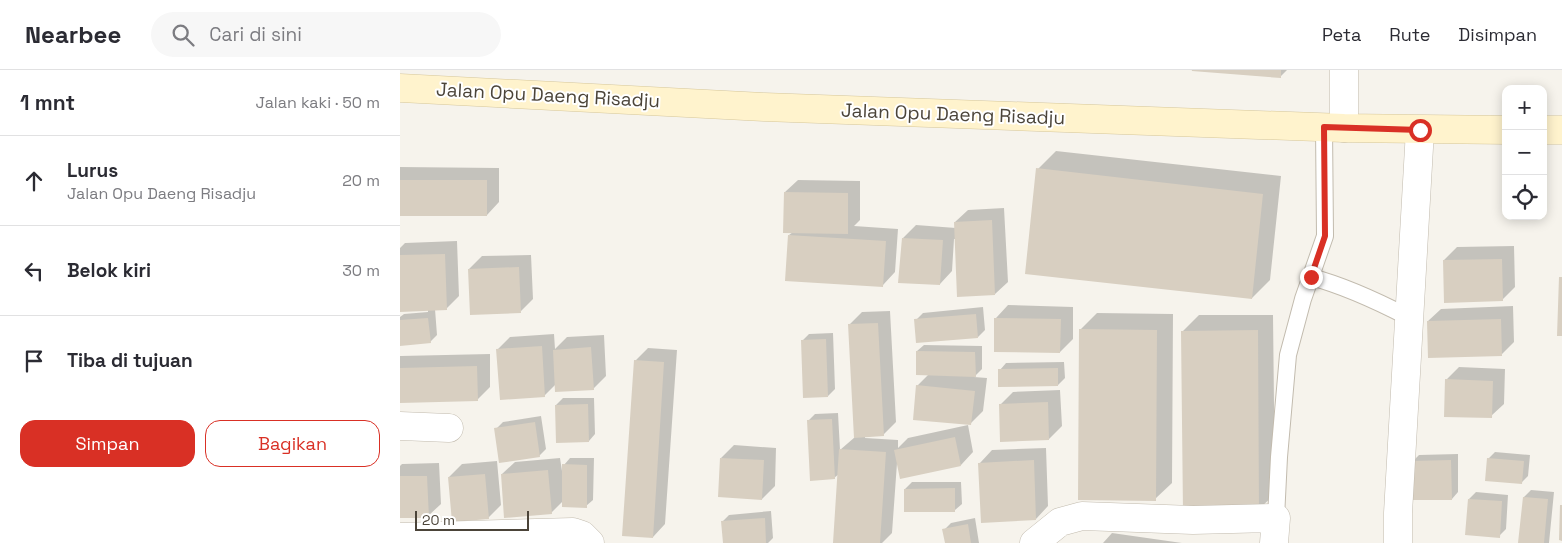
<!DOCTYPE html>
<html lang="id">
<head>
<meta charset="utf-8">
<style>
  :root { --surface:#fff; --page:#f7f7f7; --text:#2b2b33; --muted:#7c7c81; --line:#e1e1e2; --accent:#d93025 }
  body { margin:0; font-family:"Space Grotesk",sans-serif; background:var(--page); color:var(--text) }
  .controls { position:absolute; right:15px; top:15px; display:grid; overflow:hidden; border-radius:10px; box-shadow:0 2px 12px #0003 }
  .controls button { width:45px; height:45px; display:grid; place-items:center; padding:0; border:0; border-bottom:1px solid var(--line); background:var(--surface); color:var(--text); font:25px sans-serif }
  .scale { position:absolute; left:15px; bottom:12px; width:114px; box-sizing:border-box; padding-left:5px; border:2px solid #4b4439; border-top:0; font-size:14px; line-height:18px; white-space:nowrap; color:#4b4439; -webkit-text-stroke:4px #fff; paint-order:stroke }
  .stop { position:absolute; width:15px; height:15px; margin:-11px; border:4px solid #d93025; border-radius:50%; background:#fff }
  .stop.end { background:#d93025; border-color:#fff; box-shadow:0 1px 5px #0008 }
  .list { margin:0; padding:0; list-style:none }
  h2 { display:flex; justify-content:space-between; align-items:center; height:65px; margin:0; padding:0 20px; font-size:21px }
  h2 small { font-size:16px; font-weight:400; color:var(--muted) }
  .list li { display:grid; grid-template-columns:32px 1fr auto; gap:15px; align-items:center; box-sizing:border-box; height:90px; padding:0 20px; border-top:1px solid var(--line) }
  .list b { display:block; font-size:19px; white-space:nowrap }
  .list p { margin:0; font-size:16px; white-space:nowrap; color:var(--muted) }
  .list em { font-size:16px; font-style:normal; color:var(--muted) }
  .actions { display:flex; gap:10px; padding:15px 20px }
  .actions a { flex:1; padding:11px 0; border:1px solid var(--accent); border-radius:15px; text-align:center; font-size:18px; color:var(--accent) }
  .actions .main { background:var(--accent); color:#fff }
  .icon { flex:none; width:28px; height:28px; fill:none; stroke:currentColor; stroke-width:2; stroke-linecap:round; stroke-linejoin:round }
  .map { position:relative; flex:none; width:1162px; height:473px; overflow:hidden }
  header { display:flex; align-items:center; gap:30px; box-sizing:border-box; height:70px; padding:0 25px; background:var(--surface); border-bottom:1px solid var(--line) }
  header strong { font-size:24px }
  nav { display:flex; gap:28px; margin-inline-start:auto; font-size:18px }
  .search { width:350px; height:45px; background:var(--page); display:flex; align-items:center; gap:12px; box-sizing:border-box; padding:0 18px; border-radius:28px; color:var(--muted); font-size:19px }
  main { display:flex }
  aside { flex:1; background:var(--surface) }
  .map>svg:first-child { display:block }
</style>
</head>
<body>
<header>
<strong>Nearbee</strong>
<div class="search"><svg class="icon" aria-label="search" viewBox="0 0 24 24"><circle cx="10" cy="10" r="6"/><path d="M15 15l6 6"/></svg>Cari di sini</div>
<nav><a>Peta</a><a>Rute</a><a>Disimpan</a></nav>
</header>
<main>
<aside>
<h2>1 mnt<small>Jalan kaki · 50 m</small></h2>
<ul class="list">
<li><svg class="icon" aria-label="ahead" viewBox="0 0 24 24"><path d="M12 20V5M6 11l6-6 6 6"/></svg><div><b>Lurus</b><p>Jalan Opu Daeng Risadju</p></div><em>20 m</em></li>
<li><svg class="icon" aria-label="left" viewBox="0 0 24 24"><path d="M17 20v-9H6M10 6l-5 5 5 5"/></svg><div><b>Belok kiri</b></div><em>30 m</em></li>
<li><svg class="icon" aria-label="arrive" viewBox="0 0 24 24"><path d="M6 21V4h12l-3 4 3 4H6"/></svg><div><b>Tiba di tujuan</b></div></li>
</ul>
<div class="actions"><a class="main">Simpan</a><a>Bagikan</a></div>
</aside>
<div class="map">
<svg width="1162" height="473" viewBox="0 0 1162 473">
  <rect width="100%" height="100%" fill="#f6f3ec"/>
  <path fill="#0003" d="M790 0H887L880 7Z
    M656 81 881 106 870 210 852 228 638 99Z
    M0 97 99 98V132L87 145H0Z
    M398 110 460 111V150L454 156 498 159 495 202 483 215 389 165 393 162 385 122Z
    M604 138 608 212 595 224 556 169H554L552 201 540 214 503 168 516 155 556 158 555 152 568 140Z
    M57 171 59 226 46 239H35L37 265 30 272 0 274V247L4 244 28 242V240H0V178L5 173Z
    M1114 176 1115 217 1102 230 1044 190 1057 177Z
    M131 185 133 229 121 241 69 199 82 186Z
    M608 235 673 237V269L660 282 596 248Z
    M1113 236 1114 272 1102 284 1028 251 1041 239Z
    M583 237 585 260 578 267 516 250 523 243Z
    M490 241 496 352 483 365 465 366V368L498 370V378L508 368 568 355 573 382 561 395 497 393 492 463 482 473H441L439 404 434 408 408 351 415 344 438 343 440 380 455 367 449 255 462 242Z
    M697 243 773 244 772 413 755 429 680 260Z
    M799 245H873L875 424 858 440 783 261Z
    M433 263 435 319 428 326 402 271 409 264Z
    M154 264 155 279 167 267 204 265 206 306 193 319 156 314 144 326 97 280 110 267Z
    M524 275 582 276V299L574 307 587 308 583 341 570 354 517 316 528 305 517 281Z
    M248 278 277 280 265 454 253 467 235 291Z
    M90 284V317L77 330 0 331V286Z
    M664 292 665 308 658 315 600 300 606 293Z
    M1059 297 1105 299 1104 334 1091 346 1046 310Z
    M660 320 662 356 649 369 600 335 613 322Z
    M163 328H194L195 364 189 371 156 335Z
    M141 346 146 379 139 386 96 359 103 352Z
    M334 375 376 378 375 416 362 429 321 388Z
    M646 378 648 436 636 449 580 393 592 380Z
    M1095 382 1130 385 1128 406 1121 413 1088 389Z
    M1058 384V422L1052 429 1012 392 1019 385Z
    M160 388 162 401H164V395L170 388H194L193 430 186 436 163 431 151 443 102 404 115 392Z
    M97 391 101 435 88 448 49 407 62 394Z
    M39 393 41 434 28 446 0 447V396L2 394Z
    M512 412H561L562 434 555 440 505 419Z
    M1131 420 1154 422 1149 473H1119L1124 427Z
    M1076 422 1108 425 1106 459 1099 466 1069 429Z
    M371 441 373 468 368 473H324L323 451 329 445Z
    M575 448 579 473H546L544 460 551 453Z
    M712 463 782 473H703Z"/>
  <path fill="#d8cfc1" d="M792 0H881V8L792 1Z
    M636 98 863 124 852 229 625 204Z
    M0 110H87V146H0Z
    M384 122 448 123V164L383 163Z
    M592 150 595 225 557 227 554 152Z
    M388 165 486 171 483 217 385 211Z
    M502 168 543 170 540 215 498 213Z
    M45 184 47 240 0 242V185Z
    M1102 189 1103 231 1044 233 1043 190Z
    M119 197 121 243 70 245 68 199Z
    M1159 207H1162V266H1157Z
    M576 244 578 268 516 273 514 249Z
    M28 248 31 273 0 276V250Z
    M594 248 661 249 660 283 594 282Z
    M1101 249 1102 286 1028 288 1027 251Z
    M478 253 484 366 454 368 448 254Z
    M679 259 757 260 756 431 678 430Z
    M858 260 859 442H783L781 261Z
    M426 269 428 327 403 328 401 270Z
    M142 276 145 327 100 330 96 279Z
    M191 277 194 320 155 322 153 280Z
    M516 281 575 282 576 307 516 305Z
    M234 290 264 292 253 468 222 466Z
    M77 296 78 331 0 333V298Z
    M658 298V316L598 317V299Z
    M1045 309 1093 311 1092 348 1044 347Z
    M516 315 575 321 571 355 513 350Z
    M648 332 649 370 600 372 599 334Z
    M188 334 189 372 156 373 155 335Z
    M432 349 435 409 410 411 407 350Z
    M135 352 140 387 99 393 94 358Z
    M555 367 561 396 500 409 494 380Z
    M439 379 486 382 480 473H433Z
    M320 388 364 390 362 430 318 427Z
    M1087 388 1124 391 1122 414 1085 411Z
    M634 390 636 450 581 453 578 393Z
    M1051 390 1052 430H1012L1011 391Z
    M162 394 187 395V438L162 437Z
    M148 400 152 444 104 448 101 404Z
    M85 404 89 449 52 452 48 407Z
    M0 406H27L29 448H0Z
    M555 418V442H504V419Z
    M1123 427 1148 429 1144 473H1118Z
    M1068 429 1102 431 1100 468 1065 465Z
    M1160 435H1162V471L1159 470Z
    M365 448 366 473H323L321 451Z
    M568 454 571 473H545L542 459Z"/>
  <g fill="none" stroke-linecap="round" stroke-linejoin="round">
    <defs>
      <path id="service" d="M911 207C945 216 977 231 1008 247
        M876 448 879 387 888 285 903 229 925 166 924 57"/>
      <path id="minor" d="M0 356 49 358
        M0 467 173 462 182 465 190 473
        M634 473 660 452 682 446 793 450 876 448 874 473
        M998 473V443L1020 60"/>
      <path id="tertiary" d="M944 58V0"/>
      <path id="secondary" d="M0 18 364 37 944 58 1106 60
        M1143 60H1162"/>
    </defs>
    <use href="#service" stroke="#c2bbae" stroke-width="18"/>
    <use href="#minor" stroke="#c2bbae" stroke-width="29"/>
    <use href="#tertiary" stroke="#c2bbae" stroke-width="29"/>
    <use href="#secondary" stroke="#d6c79b" stroke-width="29"/>
    <use href="#service" stroke="#fff" stroke-width="16"/>
    <use href="#minor" stroke="#fff" stroke-width="28"/>
    <use href="#tertiary" stroke="#fff" stroke-width="28"/>
    <use href="#secondary" stroke="#fff3cd" stroke-width="28"/>
  </g>
  <g fill="none" stroke-linecap="round" stroke-linejoin="round">
    <path stroke="#d93025" stroke-width="6" d="M911 207 925 166 924 57 1020 60"/>
  </g>
  <g text-anchor="middle" dominant-baseline="central" stroke-width="4" stroke-linejoin="round" paint-order="stroke">
    <g font-size="19" fill="#4b4439" stroke="#fff">
      <text transform="translate(148 25) rotate(3)">Jalan Opu Daeng Risadju</text>
      <text transform="translate(553 44) rotate(2)">Jalan Opu Daeng Risadju</text>
    </g>
  </g>
</svg>
<div class="controls">
<button>+</button>
<button>−</button>
<button><svg class="icon" aria-label="locate" viewBox="0 0 24 24"><circle cx="12" cy="12" r="6"/><path d="M12 2v4M12 18v4M2 12h4M18 12h4"/></svg></button>
</div>
<div class="scale">20 m</div>
<div class="stop" style="left:1020px;top:60px"></div>
<div class="stop end" style="left:911px;top:207px"></div>
</div>
</main>
</body>
</html>
